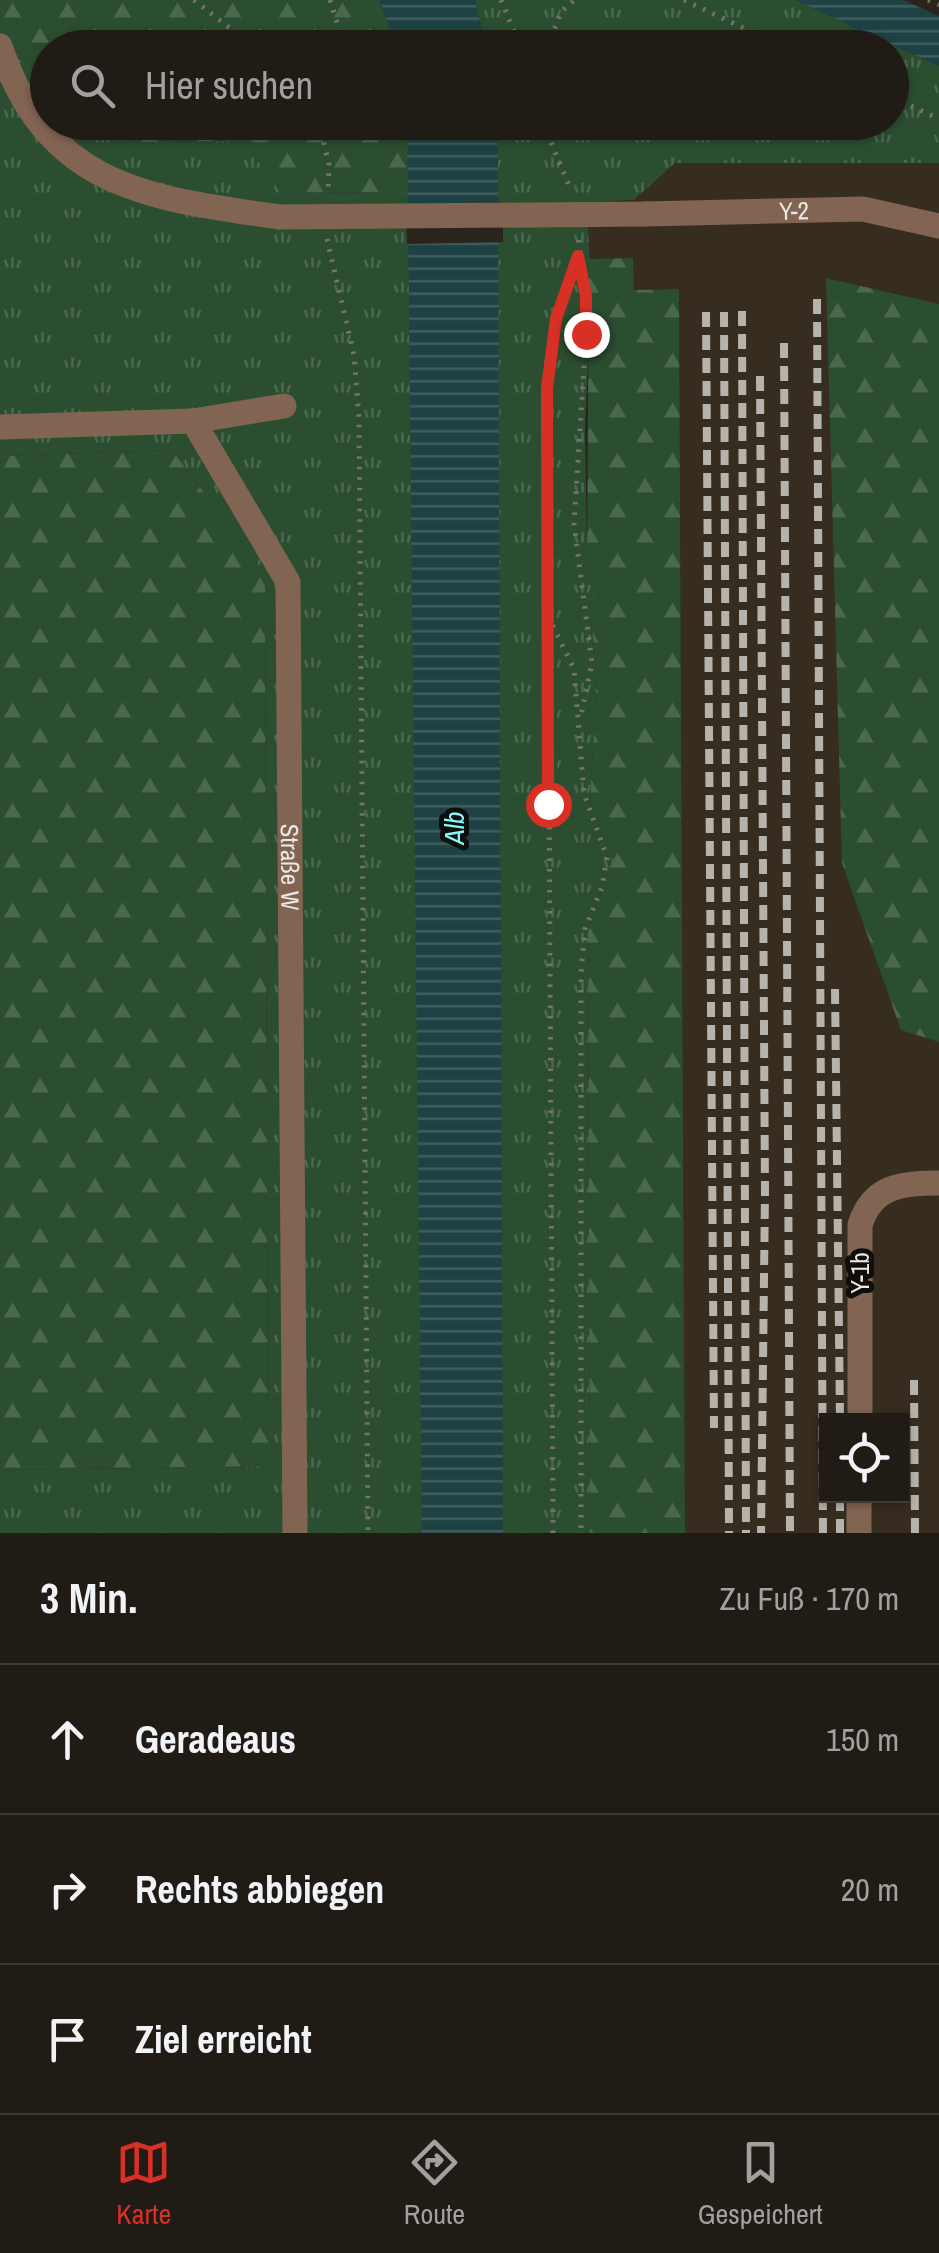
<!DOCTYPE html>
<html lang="de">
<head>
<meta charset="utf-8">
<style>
  :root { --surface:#201b15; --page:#28241e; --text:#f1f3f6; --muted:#a2a1a0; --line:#3d3934; --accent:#d93025 }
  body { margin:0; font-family:"Archivo Narrow",sans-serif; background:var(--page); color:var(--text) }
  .controls { position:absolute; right:30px; bottom:30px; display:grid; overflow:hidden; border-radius:0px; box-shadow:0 2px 8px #0004 }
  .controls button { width:90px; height:90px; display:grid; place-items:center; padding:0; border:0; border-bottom:2px solid var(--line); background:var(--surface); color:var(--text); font:50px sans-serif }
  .stop { position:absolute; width:30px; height:30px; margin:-22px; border:8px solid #d93025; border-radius:50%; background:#fff }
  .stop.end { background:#d93025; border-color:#fff; box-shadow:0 2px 10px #0008 }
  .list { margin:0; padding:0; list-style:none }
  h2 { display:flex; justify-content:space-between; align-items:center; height:130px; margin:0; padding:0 40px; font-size:42px }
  h2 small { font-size:32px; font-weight:400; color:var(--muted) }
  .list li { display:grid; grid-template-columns:65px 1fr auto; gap:30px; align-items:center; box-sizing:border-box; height:150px; padding:0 40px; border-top:2px solid var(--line) }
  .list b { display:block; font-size:38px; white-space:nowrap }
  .list em { font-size:32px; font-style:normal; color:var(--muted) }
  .icon { flex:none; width:55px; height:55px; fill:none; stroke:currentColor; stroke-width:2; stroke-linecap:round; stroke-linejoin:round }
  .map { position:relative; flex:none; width:939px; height:1533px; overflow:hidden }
  .search { position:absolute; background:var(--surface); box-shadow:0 2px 8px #0004; left:30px; right:30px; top:30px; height:110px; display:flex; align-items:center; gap:25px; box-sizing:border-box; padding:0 35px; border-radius:55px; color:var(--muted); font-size:38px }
  .sheet { height:580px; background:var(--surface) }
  nav { display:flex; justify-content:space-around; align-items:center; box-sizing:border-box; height:140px; border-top:2px solid var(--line); background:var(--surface); font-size:28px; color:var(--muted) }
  nav a { display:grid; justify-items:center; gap:5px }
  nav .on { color:var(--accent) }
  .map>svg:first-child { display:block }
</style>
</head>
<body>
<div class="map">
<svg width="939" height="1533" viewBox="0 0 939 1533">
  <defs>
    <pattern id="grass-tufts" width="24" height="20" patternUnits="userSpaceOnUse" patternTransform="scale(2.5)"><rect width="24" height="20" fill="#2b4e31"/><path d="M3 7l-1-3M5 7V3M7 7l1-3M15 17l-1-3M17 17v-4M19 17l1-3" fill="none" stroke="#4a684f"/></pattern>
    <pattern id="forest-firs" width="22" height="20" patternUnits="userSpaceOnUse" patternTransform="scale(2.5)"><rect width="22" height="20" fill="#2b4e31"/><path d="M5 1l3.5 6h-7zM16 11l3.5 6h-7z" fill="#4a684f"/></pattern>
    <pattern id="water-rules" width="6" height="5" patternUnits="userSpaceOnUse" patternTransform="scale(2.5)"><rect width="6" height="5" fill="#1e4243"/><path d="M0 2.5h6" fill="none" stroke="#3f5d5e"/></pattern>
  </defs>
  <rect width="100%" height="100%" fill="#2a241c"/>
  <path fill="#362c1f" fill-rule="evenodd" d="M675 163H939V1533H685L679 289 634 290 632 258 589 259 587 201 634 200ZM826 1420H902V1496H826Z"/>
  <path fill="url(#grass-tufts)" d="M475 0H795L939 66V163H675L634 200 587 202 591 300 585 426 587 559 600 591 592 630 597 672 590 801 613 859 588 931 590 1533H503L495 123 892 122V48L486 47Z
    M42 45 47 52 48 122 117 123 134 142 244 141 282 193 411 192 422 1533H0V1470L268 1466 265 574 172 450 0 456V57Z"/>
  <path fill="url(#forest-firs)" d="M0 0H380L396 47 48 48 47 52 42 45 0 57Z
    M117 123H407L411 192 281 193 243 141 134 142Z
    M633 258 634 290 679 289 685 1533H590L588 931 613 859 590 801 597 672 592 630 600 591 587 560 589 259Z
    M826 278 939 304V1042L901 1030 842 863Z
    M172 450 265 574 268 1466 0 1470V456Z"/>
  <path fill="url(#water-rules)" d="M380 0H475L486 47H396Z
    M795 0H903L939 16V66Z
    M407 123H495L498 149 503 1533H422Z"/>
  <path fill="#2a241c" d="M503 202V242L407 244 406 204Z"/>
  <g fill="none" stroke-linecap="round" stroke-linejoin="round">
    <path stroke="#77726b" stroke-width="5" stroke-dasharray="2.5 8" stroke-linecap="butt" d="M194 0 255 48
      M330 0 345 48
      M501 0 521 48
      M684 0 786 48
      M928 0 939 5
      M547 48 561 12 574 0
      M892 97 939 119
      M319 122 329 165 328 193
      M542 122 549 137
      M549 122 550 140 571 190
      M321 128 331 122
      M327 239 354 355 359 418 368 1533
      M579 240 586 335 574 524 592 663 580 720
      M548 616 574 669 584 794 607 857 602 887 585 929 581 973V1533
      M553 1533 547 388 556 319 578 256"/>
    <g stroke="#826453" stroke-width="25">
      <path d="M0 46C48 189 150 198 279 217"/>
      <path id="s1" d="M646 214 863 209 939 226"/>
      <path d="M193 421 284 406"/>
      <path id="s2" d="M0 427 193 421 288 582 295 1533"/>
      <path d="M860 1420V1225C872 1186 901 1183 939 1183"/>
      <path d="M859 1496V1533"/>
    </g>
    <path stroke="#b6b2ac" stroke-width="8" stroke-dasharray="15 8" stroke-linecap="butt" d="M817 299 823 1533
      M742 311 746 1533
      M706 312 714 1428
      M724 312 729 1533
      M784 343 790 1533
      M760 376 765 1193 761 1533
      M835 989 840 1420
      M914 1380 915 1533
      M840 1496V1533"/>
    <path stroke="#826453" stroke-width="25" d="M279 217 646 214"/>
  </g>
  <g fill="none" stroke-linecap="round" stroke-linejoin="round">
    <path stroke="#d93025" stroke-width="12" d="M548 804 547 388 556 319 578 256 586 296V334"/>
  </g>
  <g text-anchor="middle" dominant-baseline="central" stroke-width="10" stroke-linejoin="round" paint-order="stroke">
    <g font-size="25" fill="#ebe7e2" stroke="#100e0a">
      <text stroke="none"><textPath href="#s1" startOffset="148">Y-2</textPath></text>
      <text stroke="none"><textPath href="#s2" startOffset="665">Straße W</textPath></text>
      <text transform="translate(860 1273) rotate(-90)">Y-1b</text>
    </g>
    <g font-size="28" font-style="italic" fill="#85fafd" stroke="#100e0a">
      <text transform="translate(454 828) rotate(-90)">Alb</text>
    </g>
  </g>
</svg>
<div class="controls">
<button><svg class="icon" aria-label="locate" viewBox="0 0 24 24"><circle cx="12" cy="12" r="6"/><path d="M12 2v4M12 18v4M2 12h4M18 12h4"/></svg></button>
</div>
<div class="stop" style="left:548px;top:804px"></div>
<div class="stop end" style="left:586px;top:334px"></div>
<div class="search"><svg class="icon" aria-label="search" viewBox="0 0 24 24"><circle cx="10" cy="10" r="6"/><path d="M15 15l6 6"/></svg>Hier suchen</div>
</div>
<section class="sheet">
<h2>3 Min.<small>Zu Fuß · 170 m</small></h2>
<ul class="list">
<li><svg class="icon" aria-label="ahead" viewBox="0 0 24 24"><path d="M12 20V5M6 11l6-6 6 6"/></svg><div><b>Geradeaus</b></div><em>150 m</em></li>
<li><svg class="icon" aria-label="right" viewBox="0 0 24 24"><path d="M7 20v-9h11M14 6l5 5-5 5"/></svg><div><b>Rechts abbiegen</b></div><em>20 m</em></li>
<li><svg class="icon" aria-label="arrive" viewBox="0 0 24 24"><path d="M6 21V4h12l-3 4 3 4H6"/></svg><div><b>Ziel erreicht</b></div></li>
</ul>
</section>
<nav>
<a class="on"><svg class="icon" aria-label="map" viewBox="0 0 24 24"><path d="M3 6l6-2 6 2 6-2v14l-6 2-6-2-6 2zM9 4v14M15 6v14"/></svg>Karte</a>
<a><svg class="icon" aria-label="directions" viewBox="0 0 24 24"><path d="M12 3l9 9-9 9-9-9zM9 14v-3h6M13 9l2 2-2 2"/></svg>Route</a>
<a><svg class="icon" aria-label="saved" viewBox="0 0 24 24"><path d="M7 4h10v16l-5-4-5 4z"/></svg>Gespeichert</a>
</nav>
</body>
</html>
